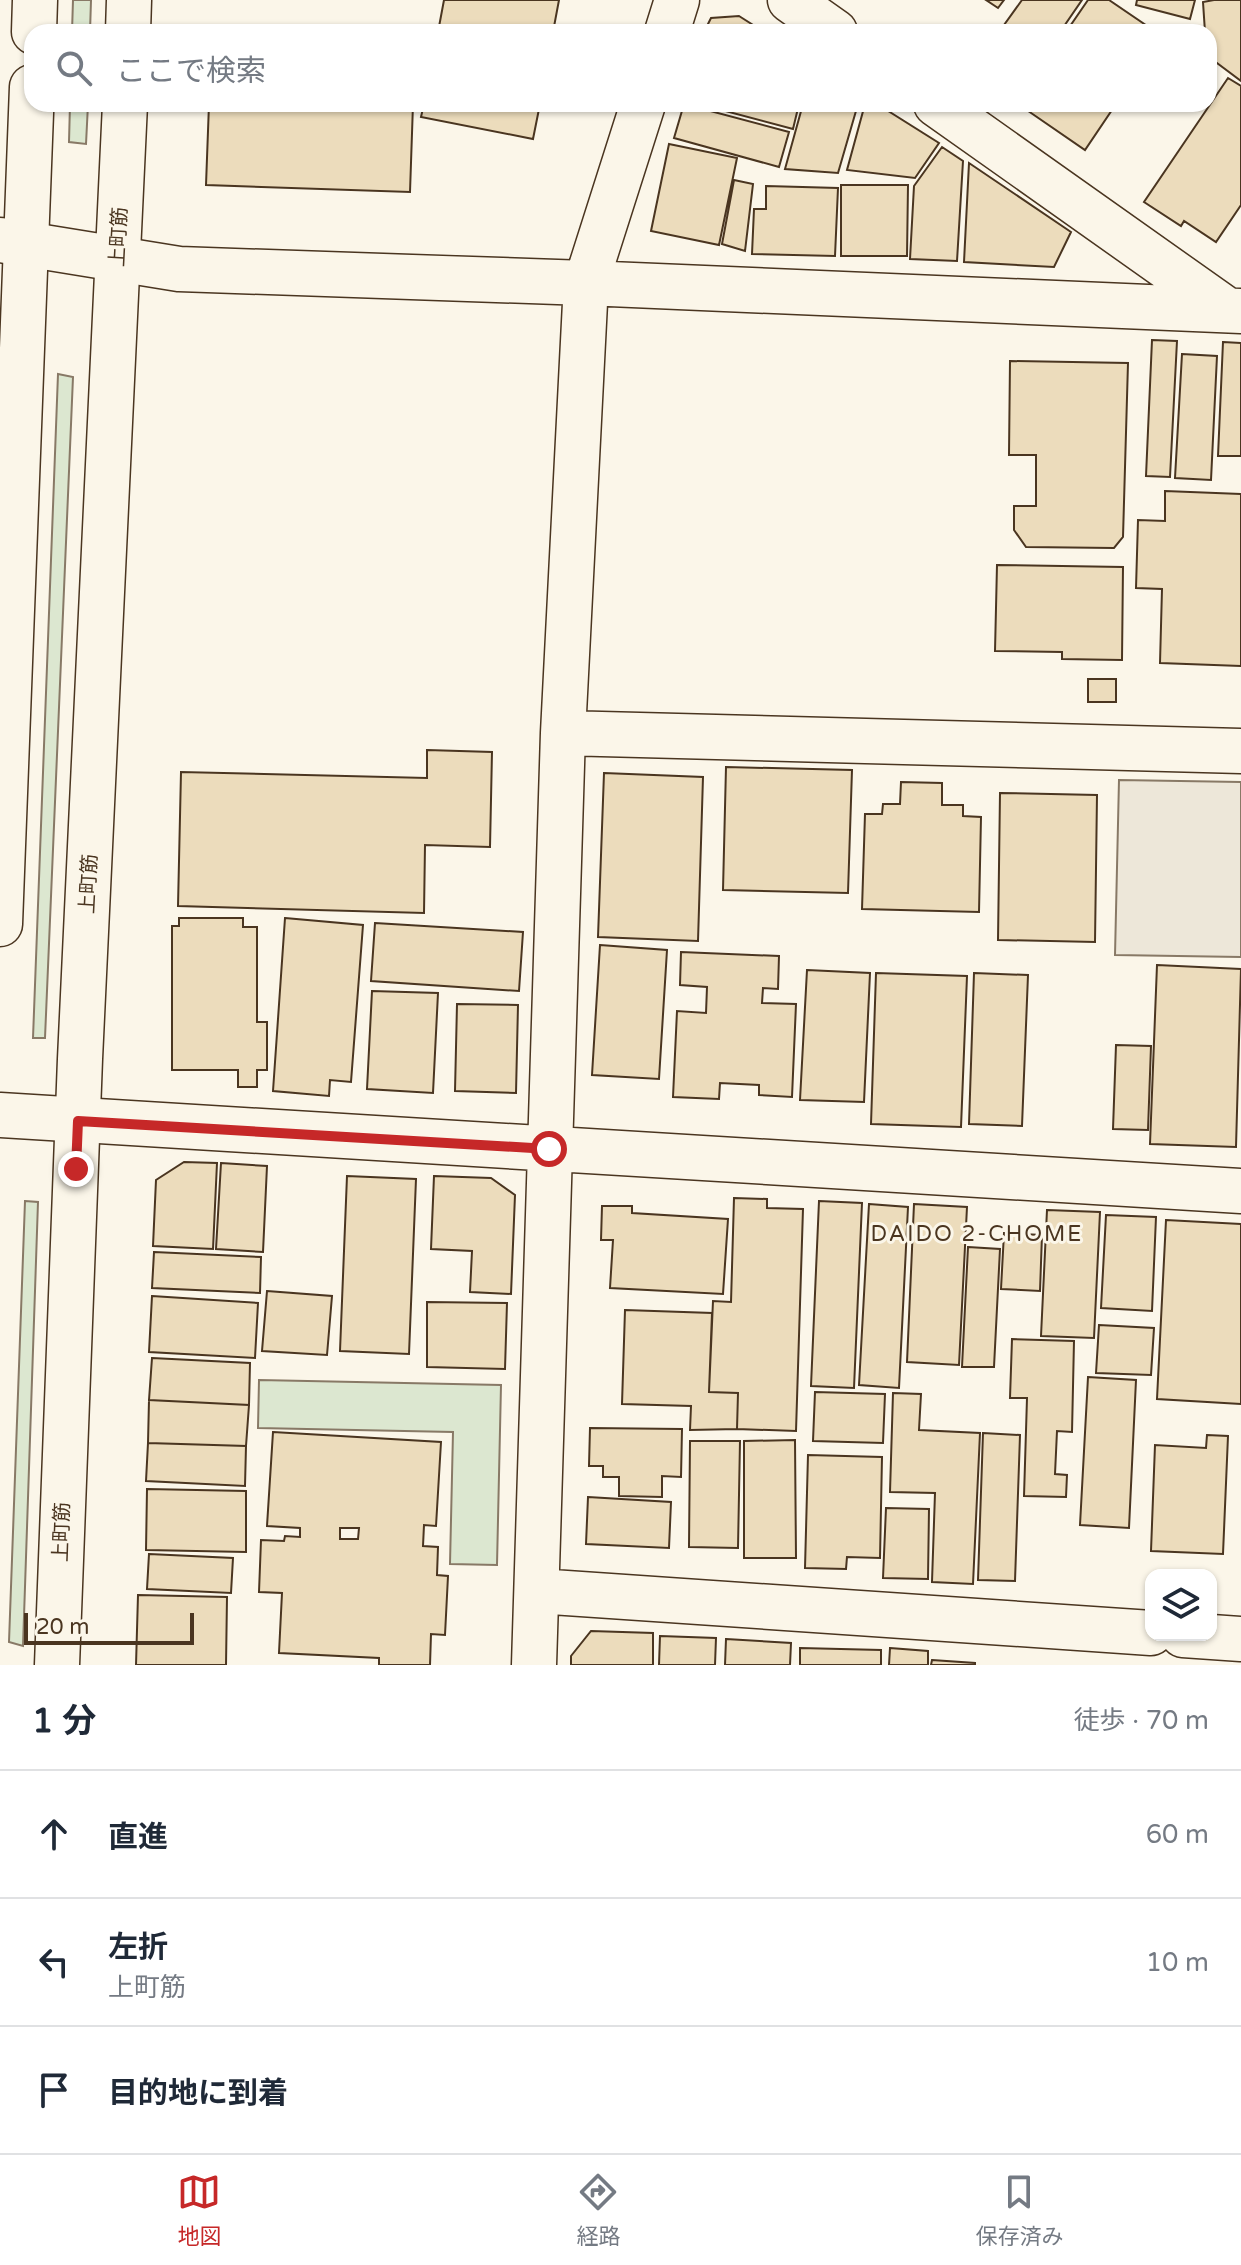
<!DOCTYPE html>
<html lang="ja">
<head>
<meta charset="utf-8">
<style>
  :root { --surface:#fff; --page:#f6f6f7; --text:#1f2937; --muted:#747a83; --line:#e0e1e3; --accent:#c62828 }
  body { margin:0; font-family:"Varela Round","Noto Sans JP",sans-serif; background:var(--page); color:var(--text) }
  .controls { position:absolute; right:24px; bottom:24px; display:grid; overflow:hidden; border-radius:16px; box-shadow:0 2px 6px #0004 }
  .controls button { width:72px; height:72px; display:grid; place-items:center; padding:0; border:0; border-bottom:2px solid var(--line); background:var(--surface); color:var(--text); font:40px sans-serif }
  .scale { position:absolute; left:24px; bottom:20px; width:170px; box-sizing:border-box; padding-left:8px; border:4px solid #4a3520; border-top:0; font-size:22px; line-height:28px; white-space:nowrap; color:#4a3520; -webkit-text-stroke:6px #fbf6e9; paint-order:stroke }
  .stop { position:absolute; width:24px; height:24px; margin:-18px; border:6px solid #c62828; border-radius:50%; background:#fff }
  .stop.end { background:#c62828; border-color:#fff; box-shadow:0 2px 8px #0008 }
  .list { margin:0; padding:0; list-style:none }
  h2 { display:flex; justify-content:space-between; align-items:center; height:104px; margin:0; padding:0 32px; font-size:34px }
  h2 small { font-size:26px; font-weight:400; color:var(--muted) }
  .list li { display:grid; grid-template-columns:52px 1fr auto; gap:24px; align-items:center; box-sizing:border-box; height:128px; padding:0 32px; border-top:2px solid var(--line) }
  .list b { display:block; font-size:30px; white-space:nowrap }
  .list p { margin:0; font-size:26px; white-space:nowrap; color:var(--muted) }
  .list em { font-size:26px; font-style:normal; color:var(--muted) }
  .icon { flex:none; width:44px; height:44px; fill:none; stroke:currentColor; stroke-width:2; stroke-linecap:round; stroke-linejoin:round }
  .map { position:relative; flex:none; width:1241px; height:1665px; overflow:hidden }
  .search { position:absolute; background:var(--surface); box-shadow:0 2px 6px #0004; left:24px; right:24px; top:24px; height:88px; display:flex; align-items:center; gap:20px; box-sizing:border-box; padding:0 28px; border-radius:24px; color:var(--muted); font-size:30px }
  .sheet { height:488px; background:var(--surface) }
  nav { display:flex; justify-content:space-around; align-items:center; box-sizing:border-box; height:112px; border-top:2px solid var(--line); background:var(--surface); font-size:22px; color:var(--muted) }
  nav a { display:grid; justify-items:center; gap:4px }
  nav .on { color:var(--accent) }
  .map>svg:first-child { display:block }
</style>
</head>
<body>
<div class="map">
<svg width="1241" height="1665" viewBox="0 0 1241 1665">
  <rect width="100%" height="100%" fill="#fbf6e9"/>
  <path fill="#dce7d0" stroke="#887966" stroke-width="2" d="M73 0H91L90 32H72Z
    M70 104H88L86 144 69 142Z
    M58 374 73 377 45 1038H33Z
    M25 1201 38 1202 23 1646 9 1642Z
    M259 1380 501 1385 497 1565 450 1564 453 1432 258 1428Z"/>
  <path fill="#ede7d9" stroke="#887966" stroke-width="2" d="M1119 780 1241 782V957L1115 955Z"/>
  <path fill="#ecdcbc" stroke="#4a3520" stroke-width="2" fill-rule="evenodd" d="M444 0H559L553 32H438Z
    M986 0H1004L998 8Z
    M1022 0H1082L1060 32H999Z
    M1088 0H1109L1156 32H1066Z
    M1137 0H1195L1190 19 1136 5Z
    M1214 0H1241V81L1209 57V32H1205L1203 2Z
    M739 16 764 32H704L711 18Z
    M1228 78 1241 86V205L1216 242 1184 221 1181 226 1144 202Z
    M209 104H413L410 192 206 185Z
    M424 104H540L533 139 421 117Z
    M684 104 789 132 779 167 674 138Z
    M699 104H799L793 129Z
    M803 104H858L838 173 785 169Z
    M865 104H877L939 143 915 178 847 170Z
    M1018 104H1116L1085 150Z
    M669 144 737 158 719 245 651 231Z
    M942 147 963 161 957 261 910 259 914 186Z
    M969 163 1071 232 1054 267 964 262Z
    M734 180 753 184 745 251 722 244Z
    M841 185H908L907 256H841Z
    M766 186 838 188 835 256 752 254 754 209H766Z
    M1152 340 1177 341 1170 477 1146 476Z
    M1223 342 1241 343V456H1218Z
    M1182 354 1217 356 1211 480 1175 478Z
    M1010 361 1128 363 1123 537 1114 548 1026 547 1014 530V506H1036V455H1009Z
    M1165 491 1241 494V666L1160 663 1162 589 1136 588 1138 520 1165 521Z
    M997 565 1123 567 1122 660 1062 659V652L995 651Z
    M1088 679H1116V702H1088Z
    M427 750 492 752 490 847 425 845 424 913 178 906 181 772 427 778Z
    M726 767 852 770 848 893 723 890Z
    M604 773 703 777 698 941 598 937Z
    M901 782 942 783V805H963V816L981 817 979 912 862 909 865 814H882L883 804H900Z
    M1000 793 1097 795 1095 942 998 940Z
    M179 918H243V927H257V1022H267V1070H257V1087H238V1070H172V926H179Z
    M285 918 363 925 351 1082 330 1080 329 1096 273 1091Z
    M375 923 523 932 519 991 371 981Z
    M600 945 667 950 659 1079 592 1075Z
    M681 952 779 956 778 989 763 988 762 1003 796 1004 792 1097 759 1095V1085L720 1083 719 1099 673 1097 677 1011 706 1013 707 987 680 985Z
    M1157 965 1241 969 1236 1147 1150 1144Z
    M807 970 870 973 864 1102 800 1100Z
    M876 973 967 976 961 1127 871 1124Z
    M974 973 1028 975 1022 1126 969 1124Z
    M372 991 438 993 433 1093 367 1089Z
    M457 1004 518 1005 516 1093 455 1091Z
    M1116 1045 1151 1046 1148 1130 1113 1129Z
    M184 1162 217 1163 213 1249 153 1246 156 1180Z
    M221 1163 267 1166 263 1252 216 1249Z
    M347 1176 416 1179 409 1354 340 1351Z
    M434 1176 491 1178 515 1195 511 1294 470 1292 472 1251 431 1249Z
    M734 1198 767 1199V1208L803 1209 796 1431 737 1429 738 1393 709 1392 713 1301 731 1302Z
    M819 1201 862 1203 854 1388 811 1386Z
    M869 1204 908 1207 899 1388 859 1385Z
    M914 1204 967 1207 959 1365 907 1362Z
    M602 1206H632V1213L728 1219 723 1294 610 1288 613 1240H601Z
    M1047 1210 1100 1212 1094 1338 1041 1336Z
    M1106 1215 1156 1217 1152 1311 1101 1308Z
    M1166 1220 1241 1224V1404L1157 1399Z
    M1004 1233 1042 1235 1040 1291 1001 1289Z
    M968 1247 1000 1249 994 1367H962Z
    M154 1252 261 1257 260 1293 152 1288Z
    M267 1291 332 1296 327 1355 262 1351Z
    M152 1296 258 1303 255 1358 149 1352Z
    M427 1302 507 1303 505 1369 427 1367Z
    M625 1310 712 1313 709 1392 738 1393 737 1429 690 1430 691 1406 622 1404Z
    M1099 1325 1154 1328 1151 1375 1096 1373Z
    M1012 1339 1074 1341 1072 1432 1057 1431 1055 1474 1067 1475 1066 1497 1024 1496 1027 1398H1010Z
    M152 1358 250 1363 249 1405 149 1400Z
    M1088 1377 1136 1380 1129 1528 1080 1525Z
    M815 1392 885 1394 883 1443 813 1441Z
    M893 1393 921 1394 919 1430 980 1433 973 1584 932 1582 935 1493 890 1492Z
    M149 1400 249 1405 246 1446 148 1443Z
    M590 1428 682 1429 681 1477 662 1476V1497L619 1496V1477H603V1466H589Z
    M273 1432 441 1442 436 1526 424 1525 423 1546 438 1547 437 1575 448 1576 445 1635 431 1634 430 1665H379V1658L279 1653 282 1593 259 1592 261 1540 284 1541 285 1536 300 1537V1528L267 1526ZM340 1528H359L358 1539H340Z
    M983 1433 1020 1435 1015 1581 978 1580Z
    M1207 1435 1228 1436 1223 1554 1151 1551 1155 1445 1206 1448Z
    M795 1440 796 1558H744V1441Z
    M690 1441H740L738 1548 689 1547Z
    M148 1443 246 1446 245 1486 146 1481Z
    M808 1455 882 1457 880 1558 847 1557 846 1569 805 1568Z
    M147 1489 246 1491V1552L146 1550Z
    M588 1497 671 1502 669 1548 586 1544Z
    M886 1508 929 1509 928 1579 883 1578Z
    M149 1554 233 1558 231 1593 147 1589Z
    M138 1595 227 1597 226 1665H136Z
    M591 1631 653 1633V1665H571V1656Z
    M660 1636 716 1638 715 1665H659Z
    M726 1639 791 1643 790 1665H725Z
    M800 1648 881 1650V1665H800Z
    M890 1648 928 1651V1665H889Z
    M932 1660 975 1663V1665H931Z"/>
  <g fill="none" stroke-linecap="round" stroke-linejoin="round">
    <defs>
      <path id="minor" d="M790 0 835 32
        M667 32 677 0
        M936 104 1227 310
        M0 240 179 269 586 283 1241 311
        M563 733 1241 751
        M0 1115 1241 1191
        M537 1591 1151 1633
        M1183 1635 1241 1639
        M534 1665 563 733 586 283 643 104"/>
      <path id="major" d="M34 32 35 0
        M128 32 129 0
        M0 924 32 87
        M57 1665 80 1059 125 104"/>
    </defs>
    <use href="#minor" stroke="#4a3520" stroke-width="47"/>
    <use href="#major" stroke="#4a3520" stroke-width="47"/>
    <use href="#minor" stroke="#fbf6e9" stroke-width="44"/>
    <use href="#major" stroke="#fbf6e9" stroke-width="44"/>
  </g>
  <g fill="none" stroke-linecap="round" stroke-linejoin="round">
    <path stroke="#c62828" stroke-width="10" d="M76 1169 78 1121 549 1149"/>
  </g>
  <g text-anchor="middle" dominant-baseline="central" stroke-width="6" stroke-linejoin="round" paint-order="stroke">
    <g font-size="20" fill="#4a3520" stroke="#fbf6e9">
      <text transform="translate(119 237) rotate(-87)">上町筋</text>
      <text transform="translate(89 884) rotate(-87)">上町筋</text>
      <text transform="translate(62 1532) rotate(-88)">上町筋</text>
    </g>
    <g font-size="22" letter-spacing="2" fill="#4a3520" stroke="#fbf6e9">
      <text x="977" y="1234">DAIDO 2-CHOME</text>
    </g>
  </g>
</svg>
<div class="controls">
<button><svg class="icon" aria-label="layers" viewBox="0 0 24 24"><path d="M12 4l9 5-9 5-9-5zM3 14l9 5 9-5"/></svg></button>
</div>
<div class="scale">20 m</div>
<div class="stop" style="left:549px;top:1149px"></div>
<div class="stop end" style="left:76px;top:1169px"></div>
<div class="search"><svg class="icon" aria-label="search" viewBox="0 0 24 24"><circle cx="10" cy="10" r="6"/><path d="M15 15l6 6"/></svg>ここで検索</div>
</div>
<section class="sheet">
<h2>1 分<small>徒歩 · 70 m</small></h2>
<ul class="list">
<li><svg class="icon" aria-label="ahead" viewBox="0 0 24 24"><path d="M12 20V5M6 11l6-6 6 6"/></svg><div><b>直進</b></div><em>60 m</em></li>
<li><svg class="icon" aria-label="left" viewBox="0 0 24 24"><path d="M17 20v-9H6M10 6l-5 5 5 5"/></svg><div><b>左折</b><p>上町筋</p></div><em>10 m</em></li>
<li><svg class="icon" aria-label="arrive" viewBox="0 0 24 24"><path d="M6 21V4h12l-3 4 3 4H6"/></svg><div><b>目的地に到着</b></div></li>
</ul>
</section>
<nav>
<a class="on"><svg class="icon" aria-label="map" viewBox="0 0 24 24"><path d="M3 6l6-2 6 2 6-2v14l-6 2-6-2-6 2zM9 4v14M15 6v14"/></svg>地図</a>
<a><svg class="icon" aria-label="directions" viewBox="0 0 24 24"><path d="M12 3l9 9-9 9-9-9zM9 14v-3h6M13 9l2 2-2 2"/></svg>経路</a>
<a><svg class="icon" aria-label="saved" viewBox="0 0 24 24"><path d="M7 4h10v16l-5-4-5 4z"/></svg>保存済み</a>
</nav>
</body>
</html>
